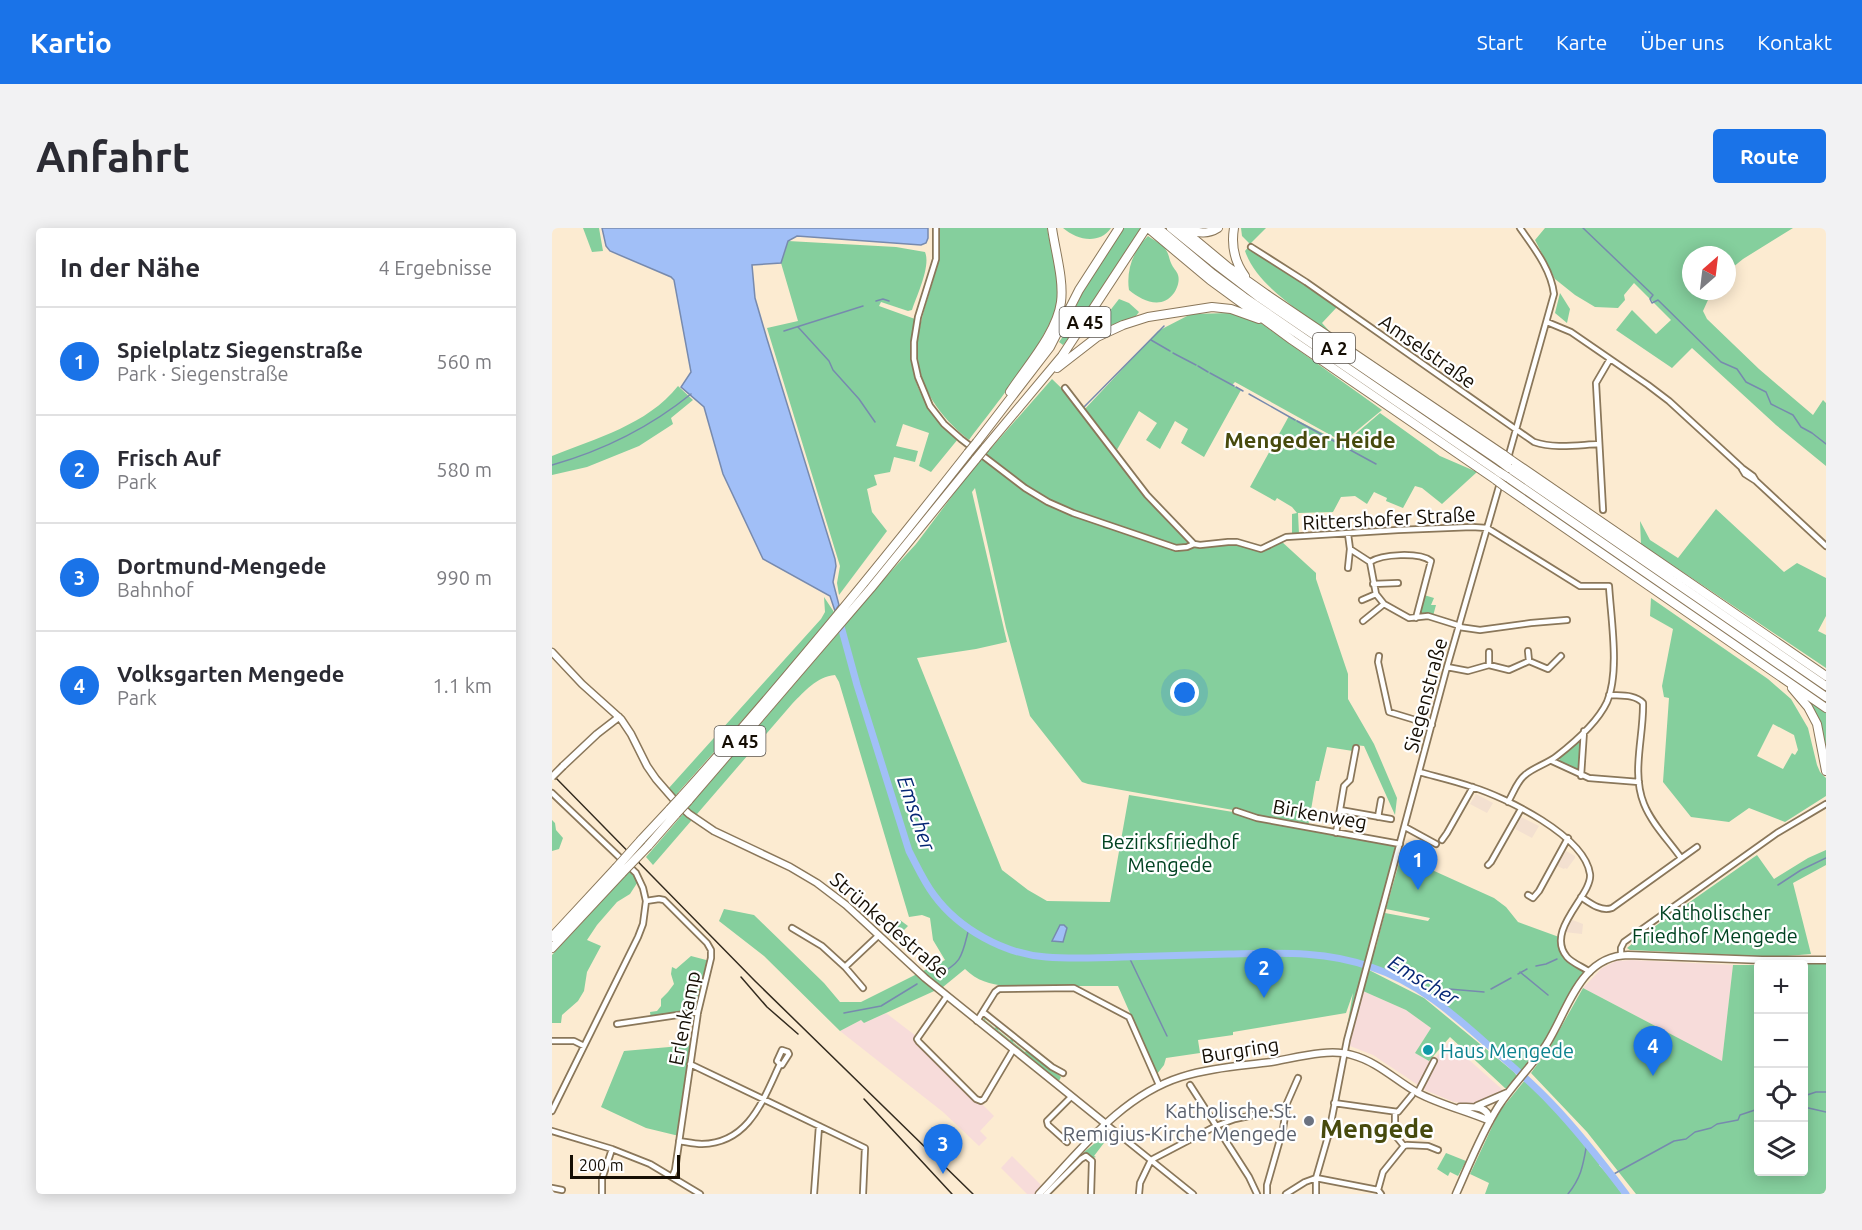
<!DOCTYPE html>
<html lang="de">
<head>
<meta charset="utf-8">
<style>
  :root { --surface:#fff; --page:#f2f2f3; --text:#2b2b33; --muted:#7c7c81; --line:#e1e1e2; --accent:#1a73e8 }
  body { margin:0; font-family:Ubuntu,sans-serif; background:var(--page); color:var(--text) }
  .controls { position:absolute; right:18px; bottom:18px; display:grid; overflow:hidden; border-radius:6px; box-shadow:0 3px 15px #0003 }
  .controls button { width:54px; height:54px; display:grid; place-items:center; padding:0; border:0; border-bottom:2px solid var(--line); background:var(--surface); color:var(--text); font:30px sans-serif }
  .compass { position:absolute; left:1130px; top:18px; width:54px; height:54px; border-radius:50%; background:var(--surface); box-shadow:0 3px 15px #0003; rotate:28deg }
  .scale { position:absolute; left:18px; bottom:15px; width:110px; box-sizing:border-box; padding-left:6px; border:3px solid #150e04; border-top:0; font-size:16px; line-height:21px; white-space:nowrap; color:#150e04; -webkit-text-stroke:4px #fff; paint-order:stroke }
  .you { position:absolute; left:633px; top:465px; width:21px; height:21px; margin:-15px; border:4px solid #fff; border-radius:50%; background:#1a73e8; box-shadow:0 0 0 9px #1a73e833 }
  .badge { display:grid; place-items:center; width:39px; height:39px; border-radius:50%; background:var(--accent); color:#fff; font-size:20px; font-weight:700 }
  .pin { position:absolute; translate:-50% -50px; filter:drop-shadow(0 2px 3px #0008) }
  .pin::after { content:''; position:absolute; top:32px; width:21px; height:18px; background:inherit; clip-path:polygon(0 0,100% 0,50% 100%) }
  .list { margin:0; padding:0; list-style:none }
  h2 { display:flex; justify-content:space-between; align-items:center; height:78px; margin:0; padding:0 24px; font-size:26px }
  h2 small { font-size:20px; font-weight:400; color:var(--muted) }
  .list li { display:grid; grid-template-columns:39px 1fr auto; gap:18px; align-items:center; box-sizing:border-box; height:108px; padding:0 24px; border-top:2px solid var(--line) }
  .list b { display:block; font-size:22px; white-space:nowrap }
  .list p { margin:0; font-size:20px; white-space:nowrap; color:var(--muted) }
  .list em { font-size:20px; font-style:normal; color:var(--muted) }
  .icon { flex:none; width:33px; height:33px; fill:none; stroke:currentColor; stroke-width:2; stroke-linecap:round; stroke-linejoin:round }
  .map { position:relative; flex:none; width:1274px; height:966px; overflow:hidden; border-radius:6px }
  header { display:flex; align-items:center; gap:36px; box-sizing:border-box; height:84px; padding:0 30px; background:var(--accent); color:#fff }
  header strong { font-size:28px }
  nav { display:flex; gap:33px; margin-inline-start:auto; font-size:21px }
  .intro { display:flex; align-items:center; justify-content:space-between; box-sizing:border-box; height:144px; padding:0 36px }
  h1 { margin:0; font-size:42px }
  .button { padding:15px 27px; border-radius:6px; background:var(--accent); color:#fff; font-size:21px; font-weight:700 }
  main { display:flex; gap:36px; padding:0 36px }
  aside { flex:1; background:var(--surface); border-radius:6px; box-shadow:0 3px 15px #0003 }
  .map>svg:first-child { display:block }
</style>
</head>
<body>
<header>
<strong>Kartio</strong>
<nav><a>Start</a><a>Karte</a><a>Über uns</a><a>Kontakt</a></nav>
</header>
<div class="intro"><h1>Anfahrt</h1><a class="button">Route</a></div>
<main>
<aside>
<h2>In der Nähe<small>4 Ergebnisse</small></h2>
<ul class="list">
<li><span class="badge">1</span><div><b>Spielplatz Siegenstraße</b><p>Park · Siegenstraße</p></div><em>560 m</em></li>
<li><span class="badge">2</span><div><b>Frisch Auf</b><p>Park</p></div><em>580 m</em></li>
<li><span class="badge">3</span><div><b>Dortmund-Mengede</b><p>Bahnhof</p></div><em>990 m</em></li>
<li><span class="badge">4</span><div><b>Volksgarten Mengede</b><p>Park</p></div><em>1.1 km</em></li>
</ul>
</aside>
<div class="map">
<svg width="1274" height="966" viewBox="0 0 1274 966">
  <rect width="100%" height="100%" fill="#fcebd1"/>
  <path fill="#f7dcda" d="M1080 732 1181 737 1170 833 1031 760 1050 740 1064 733Z
    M811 763 854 782 879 800 863 825 880 834 897 814 952 863 931 872 919 876H913L902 874 875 863 821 827 798 818V811Z
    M334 785 364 808V814L424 874 430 876 442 888 428 903 435 910 427 918 391 884 288 803 309 792 312 795Z
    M460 928 489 957 483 966H475L449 940Z"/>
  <path fill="#f3e0d0" d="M924 566 941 575 935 585 918 576Z
    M969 589 987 598 980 610 963 601Z
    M1014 623 1023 628V630L1015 641 1013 640 1012 641 1005 638Z
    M1018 691 1031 696 1030 706 1012 704Z"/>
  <path fill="#85cf9d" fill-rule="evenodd" d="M31 0H47L51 23 40 24Z
    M386 0H495C499 23 508 50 505 73 500 109 440 181 417 212 383 185 359 149 367 104 371 81 380 60 385 37 387 25 387 12 386 0Z
    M511 0H559C547 17 525 12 511 0Z
    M571 0H588L587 5 519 107 511 117 507 114 526 87 523 81 529 67Z
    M689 0H714L698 16 690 8Z
    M993 0H1241L1191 31 1175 44V27H1139V63H1160L1151 83 1155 91 1207 141 1261 187 1271 172 1274 175V238L1224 197 1140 120 1120 140 1064 102 1080 82 1104 106 1119 92 1082 55 1072 67 1073 72 1066 80 1043 79 1023 67 1003 51 983 12Z
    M596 8C601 12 611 16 614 22 617 26 617 31 619 35 621 40 625 43 626 47 628 53 625 61 622 65 610 82 590 73 577 62 574 43 581 22 596 8Z
    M236 13 344 19 373 24C379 38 365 67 360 82L356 83 329 74 327 78 363 91C352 143 366 176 406 211L379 244 367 238 377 205 351 196 344 218 366 223 363 234 342 229 338 244 322 247 325 257 315 261 320 284 335 303 287 367 285 355 288 338 215 100 246 93 229 35Z
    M698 17 785 79 770 95 779 105C749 84 705 58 693 23Z
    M1008 65 1018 81 1015 95 1003 85Z
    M567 71 577 75 587 84 584 88 557 98H550L553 89Z
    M679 85 710 96 830 182 791 214 683 154 680 157 689 162 652 229 629 215 636 201 623 193 608 221 594 212 605 195 587 183 562 227 619 295 644 319C655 318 667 315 678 316 705 317 701 332 729 313L764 345V351L796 446V471L822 516 845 570 843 587 812 518 802 517 801 523 775 519 767 553H764L756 599 844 617 818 718 824 719 833 685 876 693 878 690 834 681 849 628 942 670 954 679 966 694 1007 709C1009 732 1019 734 1038 744L1000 806 970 847C907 791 856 737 766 727L811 739 793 810 801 765 794 785 681 804V807L646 812 648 825 614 830 612 837 605 846 566 758H454C438 756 425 753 413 741L391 759 312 795 309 792 288 803 212 728 167 693 172 681 202 687 272 755 288 774H309L393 732 381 712 378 690 370 687 357 689 287 454 283 447C264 449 253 463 240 476L101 637 94 629 290 401 291 405 290 400 320 364 364 316 419 243 500 151 532 182 606 103 639 86ZM423 260 454 400 478 488 530 554 536 556 698 585 681 584 577 567 558 674 495 673 476 662 450 642 365 430 424 421 455 414 420 264Z
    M126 158 141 172 119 190 121 196 87 218 35 239 0 247V228C44 210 95 197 126 158Z
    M828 185 888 228 925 244 890 276 870 260 863 258 851 280 834 273 835 270 822 264 815 276 803 268 789 269 781 284 746 285 747 306 740 308V286L745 285 740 279 725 270 723 273 698 259 737 188 792 216Z
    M1164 281 1232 344 1245 335 1274 350V388L1266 403 1274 407V440L1089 316 1088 293 1098 312 1126 330Z
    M872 367 882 370 879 377H884L881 388 868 385Z
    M272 369 282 384 234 443 123 568 116 561 269 391 273 384Z
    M1099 370 1216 451 1239 471 1256 500 1265 537 1268 544 1274 550V568L1233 594 1197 580 1177 594 1139 589 1111 554 1117 470 1112 469 1110 458 1121 401 1098 388ZM1221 496 1242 507 1246 522 1243 527 1240 525 1231 541 1205 528Z
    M1251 468 1274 484V529Z
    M1028 511 1030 512 1027 542 1025 543 1008 534 1007 529Z
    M0 592 3 595 4 602 11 610 7 621 0 623Z
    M1274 622V637L1241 655 1259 726 1224 729 1078 722 1075 720 1092 706 1205 627 1222 651 1256 630Z
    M80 641 87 652 78 666 65 674 45 697 35 712 49 718 35 744 32 763 26 773 10 787 9 795H0V727Z
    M348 692 356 698 342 712 335 705Z
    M139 728 158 733 145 784 99 791 98 784 105 783 109 778V771L116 764 122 756 119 746 120 739 124 741Z
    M1241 736H1274V966H1084L1035 904 979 845 999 817 1031 760 1170 833 1181 737H1206V944H1252V736Z
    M817 742 872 770 962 844 965 848 955 861 953 860 898 809 877 833 863 825 879 800 854 782 811 763Z
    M435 789 433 792 443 800 445 798 447 800 446 802 458 812 460 810 462 812 461 814 473 824 475 822 509 849 507 853 431 791Z
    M140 817 127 908 94 900 49 879 72 823Z
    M973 852 1031 912 1048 934 1047 937 1057 948 1070 966H933L937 955 918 946 947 884Z
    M555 905 558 907 542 928 544 929 541 930 531 925Z
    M894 925 914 933 906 948 898 944 896 948 885 941Z"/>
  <path fill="#a1bff7" stroke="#778aae" stroke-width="1.5" d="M50 0H376V10L374 15 369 17 245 8 236 13 229 35 200 37 203 70 215 111 283 331 284 338 281 354 287 377 283 383 278 368 211 331 171 246 152 179 129 159 139 144 122 52 119 49 58 23 54 18Z
    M508 697H512L515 700 511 714 500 713Z"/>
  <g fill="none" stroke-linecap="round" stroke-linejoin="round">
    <path stroke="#778aae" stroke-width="1.5" d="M1031 0 1101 67 1098 71 1100 75 1106 72 1169 134 1185 141 1194 154 1214 164 1219 176 1241 187 1249 199 1260 205 1274 216
      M324 73 331 71 337 73
      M246 99 277 133 281 142 307 171 323 194
      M232 103 311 78
      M599 112 618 123
      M621 125 644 137
      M646 138 656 144
      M658 145 682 158
      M684 159 691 163
      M697 166 743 192
      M532 179 612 98
      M745 193 824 236
      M0 237C53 222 97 200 139 166
      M1226 657 1249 642 1274 630
      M577 729 615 808
      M984 738 994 736 1005 731
      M968 744 996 767
      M966 746 975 741
      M385 747C411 735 410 727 417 700
      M897 761 932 764
      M939 761 959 750
      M883 773 885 771
      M292 785 329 778 365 756
      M1252 868 1264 864H1274
      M1252 879 1274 884
      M1060 947 1122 913 1134 911 1143 904 1159 900 1165 896 1186 892 1188 887 1206 881
      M1016 966C1030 948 1031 937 1035 915"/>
    <path stroke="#a1bff7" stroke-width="7" d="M287 391 305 457 357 623C365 638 372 654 382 667 407 701 452 726 494 729 519 731 546 730 571 729 606 728 641 727 676 726 724 725 773 722 819 739 865 754 900 785 935 816 957 835 979 854 999 875 1026 903 1050 934 1074 966"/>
    <defs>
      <path id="minor" d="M384 0V31L366 89 362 114V131L366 149 378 178 392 196 409 211 473 260 496 274 521 285 624 320 635 319 642 316 648 317 676 314H685L709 321 734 309 846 302 920 299 935 300 1028 358H1057C1059 391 1068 444 1055 474 1045 495 1023 514 1005 528 995 536 982 539 973 547 965 553 961 566 956 574
        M699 19 754 54 982 214C1003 221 1025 217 1047 216
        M995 94 1019 104 1096 157 1117 173 1190 240 1201 248 1204 253 1274 318
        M513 160 595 267 642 316
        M956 230 1002 66C999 41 982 20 968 0
        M1190 241 1193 246 1204 253
        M1051 282 1044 155 1058 131
        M796 306 798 321 818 334 824 366 832 376 857 390 876 388 908 398
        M818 334C830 326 867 324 879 333L864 390
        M796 340 798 321
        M821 356 846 355
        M810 372 824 366
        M811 393 832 376
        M907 399 928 402 979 395 1015 392
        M976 423 977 433
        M937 424V437
        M827 428 826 434 837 484 880 497
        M895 439 916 443 937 437 957 442 977 433 996 441 1009 428
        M1057 467C1068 468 1083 466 1091 475 1092 508 1079 544 1092 576 1100 596 1117 613 1129 630
        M1000 533 1037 550 1087 554
        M867 544C885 549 903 553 920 559 953 569 1033 608 1038 646 1041 667 992 702 1015 729 1020 735 1031 739 1038 744
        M1029 548 1032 503
        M0 565 84 645 91 660 94 673 91 696 86 709 0 883
        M788 582 839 591
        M684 583 705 590 848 616
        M826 589 829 572
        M853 599 884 616
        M784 605 792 558 798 552 804 520
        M890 612 895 605 921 559
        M936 637 939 634 969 581
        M976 667 981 670 987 663 1016 610
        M1029 669C1038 675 1049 684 1060 680L1145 619
        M94 673 107 671 112 672 155 715 159 722V730L146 784 123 942 120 949
        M240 700 270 718 293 739 327 707
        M1069 727V720L1072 714 1225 605 1274 576
        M293 739 311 760
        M395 768 365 811 367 814 424 871 429 873 432 871 461 822
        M431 784 500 839 511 845
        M425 793 443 764 447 761 522 760 577 789 607 857
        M65 796 146 784
        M0 813H22L32 818
        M138 836 313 920 311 966
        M638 857 697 949 705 966
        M866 864 882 833
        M782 875 846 884 860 867
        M843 884V907L852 918
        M554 896 641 966
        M0 903 60 921 98 936 148 966
        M127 913C134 914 143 916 150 916 197 915 211 872 228 836L225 833 230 822 236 824 237 826 230 837 228 836
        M515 914 496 897 495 893 519 869
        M0 960 10 962
        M826 962 831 944 852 918 855 917 876 918 886 922
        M50 966V951L60 921
        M262 966 267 898
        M494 966 529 931 534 928 540 933 539 966
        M587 966 588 955 599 932 664 898 683 891 711 885 734 887
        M715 966V957L731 901 735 875 746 850
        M734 966 753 954 764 950 826 962 829 966
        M764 966V950L777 905 795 812 895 439 948 255"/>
      <path id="secondary" d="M0 424 30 456 69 491 79 506 95 538 104 551 124 574 137 586 162 603 238 639 265 655 294 677 373 750 554 896
        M11 538 45 506 67 489
        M925 878 955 865
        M908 879C921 879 935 877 938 892
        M487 966C529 922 569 868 629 849 657 840 689 838 719 834 743 830 776 820 800 827 826 834 843 852 866 865 889 877 915 883 938 893
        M904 966C917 937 929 906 946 879 960 857 979 839 994 817 1016 783 1027 728 1076 727L1210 732H1274"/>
      <path id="motorway" d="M596 0 658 52 740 112 944 252
        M606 0 661 46 692 69 947 244
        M619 0 661 34 708 70 949 234
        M629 0 676 39 714 66 952 227
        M635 0C646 5 655 7 666 0
        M682 0C679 18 682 33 693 48
        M505 140 545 109 571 97 596 89 660 79 679 81 707 91
        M458 164C475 138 505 105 509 74 512 52 503 22 500 0
        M425 214 498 119 527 62 567 0
        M433 220 510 128 594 0
        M959 232 1274 448
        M957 240 1274 458
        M955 249 1274 469
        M952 258 1274 480
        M1240 460 1256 479 1265 496 1274 543
        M130 568C230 457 324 342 416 225
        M136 573 319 360 424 231
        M89 612 118 581
        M96 618 124 586
        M0 709 64 640
        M0 720 70 645"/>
    </defs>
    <use href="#minor" stroke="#8a775a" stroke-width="8"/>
    <use href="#secondary" stroke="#8a775a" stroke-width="9"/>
    <use href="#motorway" stroke="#8a775a" stroke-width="10"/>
    <use href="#minor" stroke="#fff" stroke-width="4.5"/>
    <use href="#secondary" stroke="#fff" stroke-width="6"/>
    <use href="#motorway" stroke="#fff" stroke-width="8"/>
    <path stroke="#332b1f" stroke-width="1.5" d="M0 546 203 753 421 966
      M189 749 215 779 246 806
      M312 871 400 966"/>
    <defs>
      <path id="secondary-bridge" d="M0 549 11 538"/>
      <path id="motorway-bridge" d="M416 225 425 214
        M952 227 959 232
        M424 231 433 220
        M949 234 957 240
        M947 244 955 249
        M944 252 952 258
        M118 581 130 568
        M124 586 136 573
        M64 640 89 612
        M70 645 96 618"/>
    </defs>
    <use href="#secondary-bridge" stroke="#8a775a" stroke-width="9" stroke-linecap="butt"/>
    <use href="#motorway-bridge" stroke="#8a775a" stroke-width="10" stroke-linecap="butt"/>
    <use href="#secondary-bridge" stroke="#fff" stroke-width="6"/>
    <use href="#motorway-bridge" stroke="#fff" stroke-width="8"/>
  </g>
  <circle fill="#0f9aa8" stroke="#fff" stroke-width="2" cx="876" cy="822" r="6"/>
  <circle fill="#6b7280" stroke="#fff" stroke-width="2" cx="757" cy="893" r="6"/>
  <g text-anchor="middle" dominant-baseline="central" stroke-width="4.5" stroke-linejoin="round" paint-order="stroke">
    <g fill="#fff" stroke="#5b564f" stroke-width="1.5">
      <rect x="507.5" y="79" width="51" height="30" rx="4.5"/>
      <rect x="761" y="105" width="42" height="30" rx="4.5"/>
      <rect x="162.5" y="498" width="51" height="30" rx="4.5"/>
    </g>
    <g font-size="18" font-weight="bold" fill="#150e04">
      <text x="533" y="94">A 45</text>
      <text x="782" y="120">A 2</text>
      <text x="188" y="513">A 45</text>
    </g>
    <g font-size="20" fill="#150e04" stroke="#fff">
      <text transform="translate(876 123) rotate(35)">Amselstraße</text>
      <text transform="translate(837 290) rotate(-3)">Rittershofer Straße</text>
      <text transform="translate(873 467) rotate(-75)">Siegenstraße</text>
      <text transform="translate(768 586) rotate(10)">Birkenweg</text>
      <text transform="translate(338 697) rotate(41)">Strünkedestraße</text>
      <text transform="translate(132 790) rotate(-79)">Erlenkamp</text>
      <text transform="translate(688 822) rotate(-9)">Burgring</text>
    </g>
    <g font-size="20" fill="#004221" stroke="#fff">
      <text x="618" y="613">Bezirksfriedhof<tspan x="618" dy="23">Mengede</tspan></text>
      <text x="1163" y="684">Katholischer<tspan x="1163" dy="23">Friedhof Mengede</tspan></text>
    </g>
    <g font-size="20" fill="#0d838f" stroke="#fff" text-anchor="start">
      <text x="888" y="822">Haus Mengede</text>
    </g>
    <g font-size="20" fill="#5b616d" stroke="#fff" text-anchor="end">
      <text x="745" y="882">Katholische St.<tspan x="745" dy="23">Remigius-Kirche Mengede</tspan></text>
    </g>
    <g font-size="21" font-style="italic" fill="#062775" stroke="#fff">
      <text transform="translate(365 585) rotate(71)">Emscher</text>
      <text transform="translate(872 752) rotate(31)">Emscher</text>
    </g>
    <g font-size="22" font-weight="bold" fill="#474a0d" stroke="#fff">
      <text x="758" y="211">Mengeder Heide</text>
    </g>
    <g font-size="26" font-weight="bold" fill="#474a0d" stroke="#fff">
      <text x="825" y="900">Mengede</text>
    </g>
  </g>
</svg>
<div class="controls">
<button>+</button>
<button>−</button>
<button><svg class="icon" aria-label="locate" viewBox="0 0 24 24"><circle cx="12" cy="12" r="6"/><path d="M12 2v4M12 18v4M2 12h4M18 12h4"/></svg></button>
<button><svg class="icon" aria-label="layers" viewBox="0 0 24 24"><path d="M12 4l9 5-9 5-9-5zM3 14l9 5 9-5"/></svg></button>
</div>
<svg class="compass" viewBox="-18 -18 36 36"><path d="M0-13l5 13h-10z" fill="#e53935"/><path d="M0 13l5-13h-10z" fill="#7c7c81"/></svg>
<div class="scale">200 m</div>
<div class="you"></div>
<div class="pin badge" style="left:866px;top:662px">1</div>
<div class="pin badge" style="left:712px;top:770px">2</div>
<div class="pin badge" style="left:391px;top:946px">3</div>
<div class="pin badge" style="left:1101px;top:848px">4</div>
</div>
</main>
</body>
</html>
